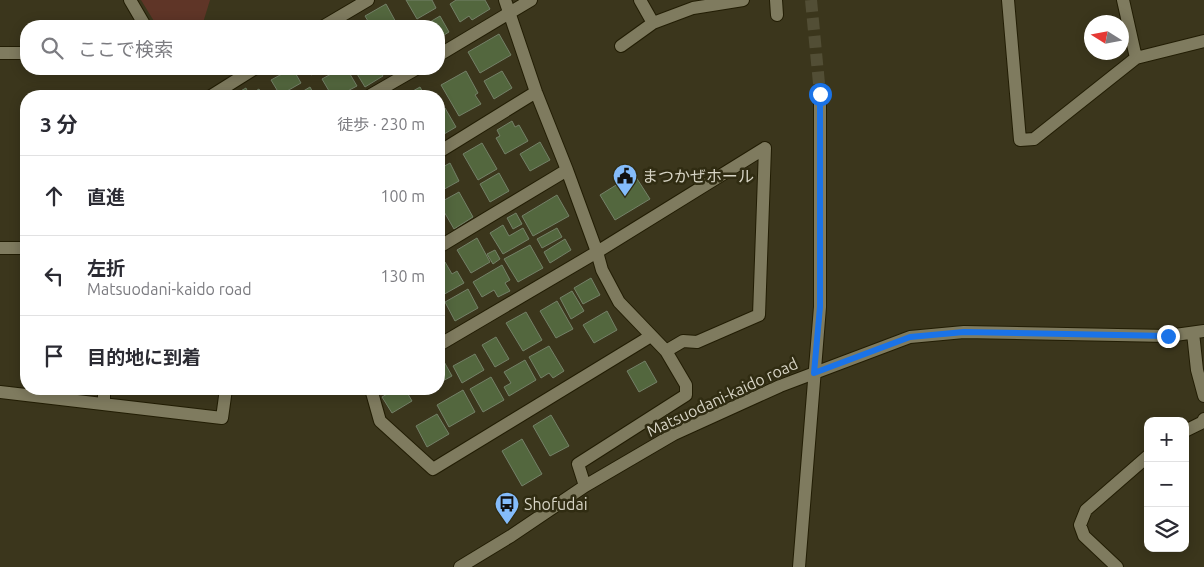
<!DOCTYPE html>
<html lang="ja">
<head>
<meta charset="utf-8">
<style>
  :root { --surface:#fff; --page:#f2f2f3; --text:#2b2b33; --muted:#7c7c81; --line:#e1e1e2 }
  body { margin:0; font-family:Ubuntu,"Noto Sans JP",sans-serif; background:var(--page); color:var(--text) }
  .controls { position:absolute; right:15px; bottom:15px; display:grid; overflow:hidden; border-radius:10px; box-shadow:0 2px 12px #0003 }
  .controls button { width:45px; height:45px; display:grid; place-items:center; padding:0; border:0; border-bottom:1px solid var(--line); background:var(--surface); color:var(--text); font:25px sans-serif }
  .compass { position:absolute; left:1084px; top:15px; width:45px; height:45px; border-radius:50%; background:var(--surface); box-shadow:0 2px 12px #0003; rotate:281deg }
  .stop { position:absolute; width:15px; height:15px; margin:-11px; border:4px solid #1a73e8; border-radius:50%; background:#fff }
  .stop.end { background:#1a73e8; border-color:#fff; box-shadow:0 1px 5px #0008 }
  .list { margin:0; padding:0; list-style:none }
  h2 { display:flex; justify-content:space-between; align-items:center; height:65px; margin:0; padding:0 20px; font-size:21px }
  h2 small { font-size:16px; font-weight:400; color:var(--muted) }
  .list li { display:grid; grid-template-columns:32px 1fr auto; gap:15px; align-items:center; box-sizing:border-box; height:80px; padding:0 20px; border-top:1px solid var(--line) }
  .list b { display:block; font-size:19px; white-space:nowrap }
  .list p { margin:0; font-size:16px; white-space:nowrap; color:var(--muted) }
  .list em { font-size:16px; font-style:normal; color:var(--muted) }
  .icon { flex:none; width:28px; height:28px; fill:none; stroke:currentColor; stroke-width:2; stroke-linecap:round; stroke-linejoin:round }
  .map { position:relative; flex:none; width:1204px; height:567px; overflow:hidden }
  .search { position:absolute; background:var(--surface); box-shadow:0 2px 12px #0003; left:20px; top:20px; width:425px; height:55px; display:flex; align-items:center; gap:12px; box-sizing:border-box; padding:0 18px; border-radius:20px; color:var(--muted); font-size:19px }
  .panel { position:absolute; background:var(--surface); box-shadow:0 2px 12px #0003; left:20px; top:90px; width:425px; height:305px; border-radius:20px }
  .map>svg:first-child { display:block }
</style>
</head>
<body>
<div class="map">
<svg width="1204" height="567" viewBox="0 0 1204 567">
  <rect width="100%" height="100%" fill="#3b361c"/>
  <path fill="#5f3527" d="M141 0H210L202 26H157Z"/>
  <path fill="#53673e" stroke="#748168" d="M406 0H432L436 8 417 19Z
    M456 0H485L490 9 472 20 469 16 460 22 450 4Z
    M386 4 398 26H371L365 16Z
    M440 16 449 32 439 38V26H423Z
    M499 34 511 55 480 73 468 52Z
    M291 69H293L301 83 280 95 271 80Z
    M307 69H322L311 75Z
    M340 69H347L357 86 338 96H332L322 79Z
    M354 69H379L383 76 365 87Z
    M466 71 478 93 475 95 481 104 459 116 441 85Z
    M502 71 512 88 494 99 484 81Z
    M310 87 315 96H295Z
    M420 87 425 96H404Z
    M246 88 249 95 259 89 263 96H238L237 93Z
    M445 108 456 127 439 137V111Z
    M512 121 515 127 519 125 528 141 505 154 496 138 500 136 497 130Z
    M540 142 550 160 530 171 520 154Z
    M482 143 497 169 478 180 463 154Z
    M450 163 459 181 439 192V169Z
    M499 173 509 191 490 202 480 184Z
    M634 174 650 199 615 220 600 195Z
    M459 192 473 217 454 229 439 203Z
    M557 195 569 216 533 236 522 216Z
    M516 213 522 224 513 229 507 218Z
    M503 225 509 236 523 228 529 239 503 254 490 233Z
    M557 228 562 237 542 248 537 239Z
    M477 238 490 262 471 273 457 250Z
    M565 239 571 250 550 263 544 252Z
    M530 245 543 268 518 282 504 259Z
    M495 250 500 259 493 264 487 254Z
    M445 262 452 274 457 271 464 283 441 296 439 292V266Z
    M502 265 510 280 505 283 510 291 498 297 494 290 482 297 473 282Z
    M591 278 600 295 583 304 574 288Z
    M468 289 478 308 455 321 445 302Z
    M572 291 584 311 571 319 560 298Z
    M557 301 573 329 556 338 540 311Z
    M607 311 617 330 594 343 583 325Z
    M526 312 542 340 523 351 506 323Z
    M496 337 509 359 495 367 482 345Z
    M549 346 564 371 553 378 549 373 541 378 529 357Z
    M475 354 484 370 462 383 453 366Z
    M442 358 452 376 439 383V360Z
    M525 360 536 380 509 396 504 387 511 383 504 372Z
    M645 361 657 382 639 392 627 371Z
    M491 377 504 400 483 412 470 389Z
    M396 389H405L412 401 392 413 382 397Z
    M463 390 475 412 449 427 437 405Z
    M437 414 449 434 427 447 416 426Z
    M551 415 569 446 550 456 533 426Z
    M522 439 542 474 522 486 502 451Z"/>
  <g fill="none" stroke-linecap="round" stroke-linejoin="round">
    <path stroke="#524e35" stroke-width="12" stroke-dasharray="12 6" stroke-linecap="butt" d="M811 0 820 94"/>
    <defs>
      <path id="minor" d="M130 0 144 24 140 26
        M505 0 536 92 567 170 597 252 602 270 619 302 666 351 686 385V395L578 464 585 486
        M640 0 653 23
        M776 0 777 15
        M1008 0 1020 140 1034 139 1136 58 1204 41
        M1123 0 1136 58
        M324 26 368 0
        M621 46 653 23 693 8 743 0
        M0 53H26
        M439 55 531 0
        M211 96 254 69
        M369 96 416 69
        M439 152 536 92
        M439 247 567 170
        M0 248H26
        M1193 333 1197 370 1204 396
        M439 345 597 252 765 148 759 315 697 342 683 341 666 351
        M371 389 380 421 433 469 651 336
        M0 392 222 418 226 389
        M104 404V389
        M1185 431 1203 422 1204 419
        M460 567 511 536 585 486 674 434 780 386 910 337 964 332 1168 336 1204 331
        M1117 567 1084 536 1080 525 1086 510 1148 456"/>
      <path id="tertiary" d="M799 567 820 307V94"/>
    </defs>
    <use href="#minor" stroke="#221d04" stroke-width="14"/>
    <use href="#tertiary" stroke="#221d04" stroke-width="14"/>
    <use href="#minor" stroke="#7f7b5f" stroke-width="12"/>
    <use href="#tertiary" stroke="#7f7b5f" stroke-width="12"/>
  </g>
  <g fill="none" stroke-linecap="round" stroke-linejoin="round">
    <path stroke="#1a73e8" stroke-width="6" d="M820 94V307L814 373 910 337 964 332 1168 336"/>
  </g>
  <defs>
    <symbol id="civic-pin" viewBox="-11 -11 22 30"><path d="M0 17L-7.5 6A9.5 9.5 0 1 1 7.5 6Z" fill="#84bcfb" stroke="#302c12"/><path d="M-.6-6.5H3V-4.5H.6V-3L4-1V1h2V6H-6V1h2V-1L-.6-3ZM-1.2 2.5V6h2.4V2.5Z" fill="#111"/></symbol>
    <symbol id="bus-pin" viewBox="-11 -11 22 30"><path d="M0 17L-7.5 6A9.5 9.5 0 1 1 7.5 6Z" fill="#84bcfb" stroke="#302c12"/><path d="M-5-6H5V4H4V6H2V4H-2V6H-4V4H-5ZM-3.5-4V0h7V-4ZM-3.5 1.2v1.5H-2V1.2ZM2 1.2v1.5H3.5V1.2Z" fill="#111"/></symbol>
  </defs>
  <g fill-rule="evenodd">
    <use href="#civic-pin" x="611" y="162" width="28" height="38"/>
    <use href="#bus-pin" x="493" y="490" width="28" height="38"/>
  </g>
  <g text-anchor="middle" dominant-baseline="central" stroke-width="5" stroke-linejoin="round" paint-order="stroke">
    <g font-size="16" fill="#d7d4c5" stroke="#302c12" text-anchor="start">
      <text x="642" y="176">まつかぜホール</text>
      <text x="524" y="504">Shofudai</text>
    </g>
    <g font-size="16" fill="#d7d4c5" stroke="#302c12">
      <text transform="translate(722 397) rotate(-25)">Matsuodani-kaido road</text>
    </g>
  </g>
</svg>
<div class="controls">
<button>+</button>
<button>−</button>
<button><svg class="icon" aria-label="layers" viewBox="0 0 24 24"><path d="M12 4l9 5-9 5-9-5zM3 14l9 5 9-5"/></svg></button>
</div>
<svg class="compass" viewBox="-18 -18 36 36"><path d="M0-13l5 13h-10z" fill="#e53935"/><path d="M0 13l5-13h-10z" fill="#7c7c81"/></svg>
<div class="stop" style="left:820px;top:94px"></div>
<div class="stop end" style="left:1168px;top:336px"></div>
<div class="search"><svg class="icon" aria-label="search" viewBox="0 0 24 24"><circle cx="10" cy="10" r="6"/><path d="M15 15l6 6"/></svg>ここで検索</div>
<section class="panel">
<h2>3 分<small>徒歩 · 230 m</small></h2>
<ul class="list">
<li><svg class="icon" aria-label="ahead" viewBox="0 0 24 24"><path d="M12 20V5M6 11l6-6 6 6"/></svg><div><b>直進</b></div><em>100 m</em></li>
<li><svg class="icon" aria-label="left" viewBox="0 0 24 24"><path d="M17 20v-9H6M10 6l-5 5 5 5"/></svg><div><b>左折</b><p>Matsuodani-kaido road</p></div><em>130 m</em></li>
<li><svg class="icon" aria-label="arrive" viewBox="0 0 24 24"><path d="M6 21V4h12l-3 4 3 4H6"/></svg><div><b>目的地に到着</b></div></li>
</ul>
</section>
</div>
</body>
</html>
